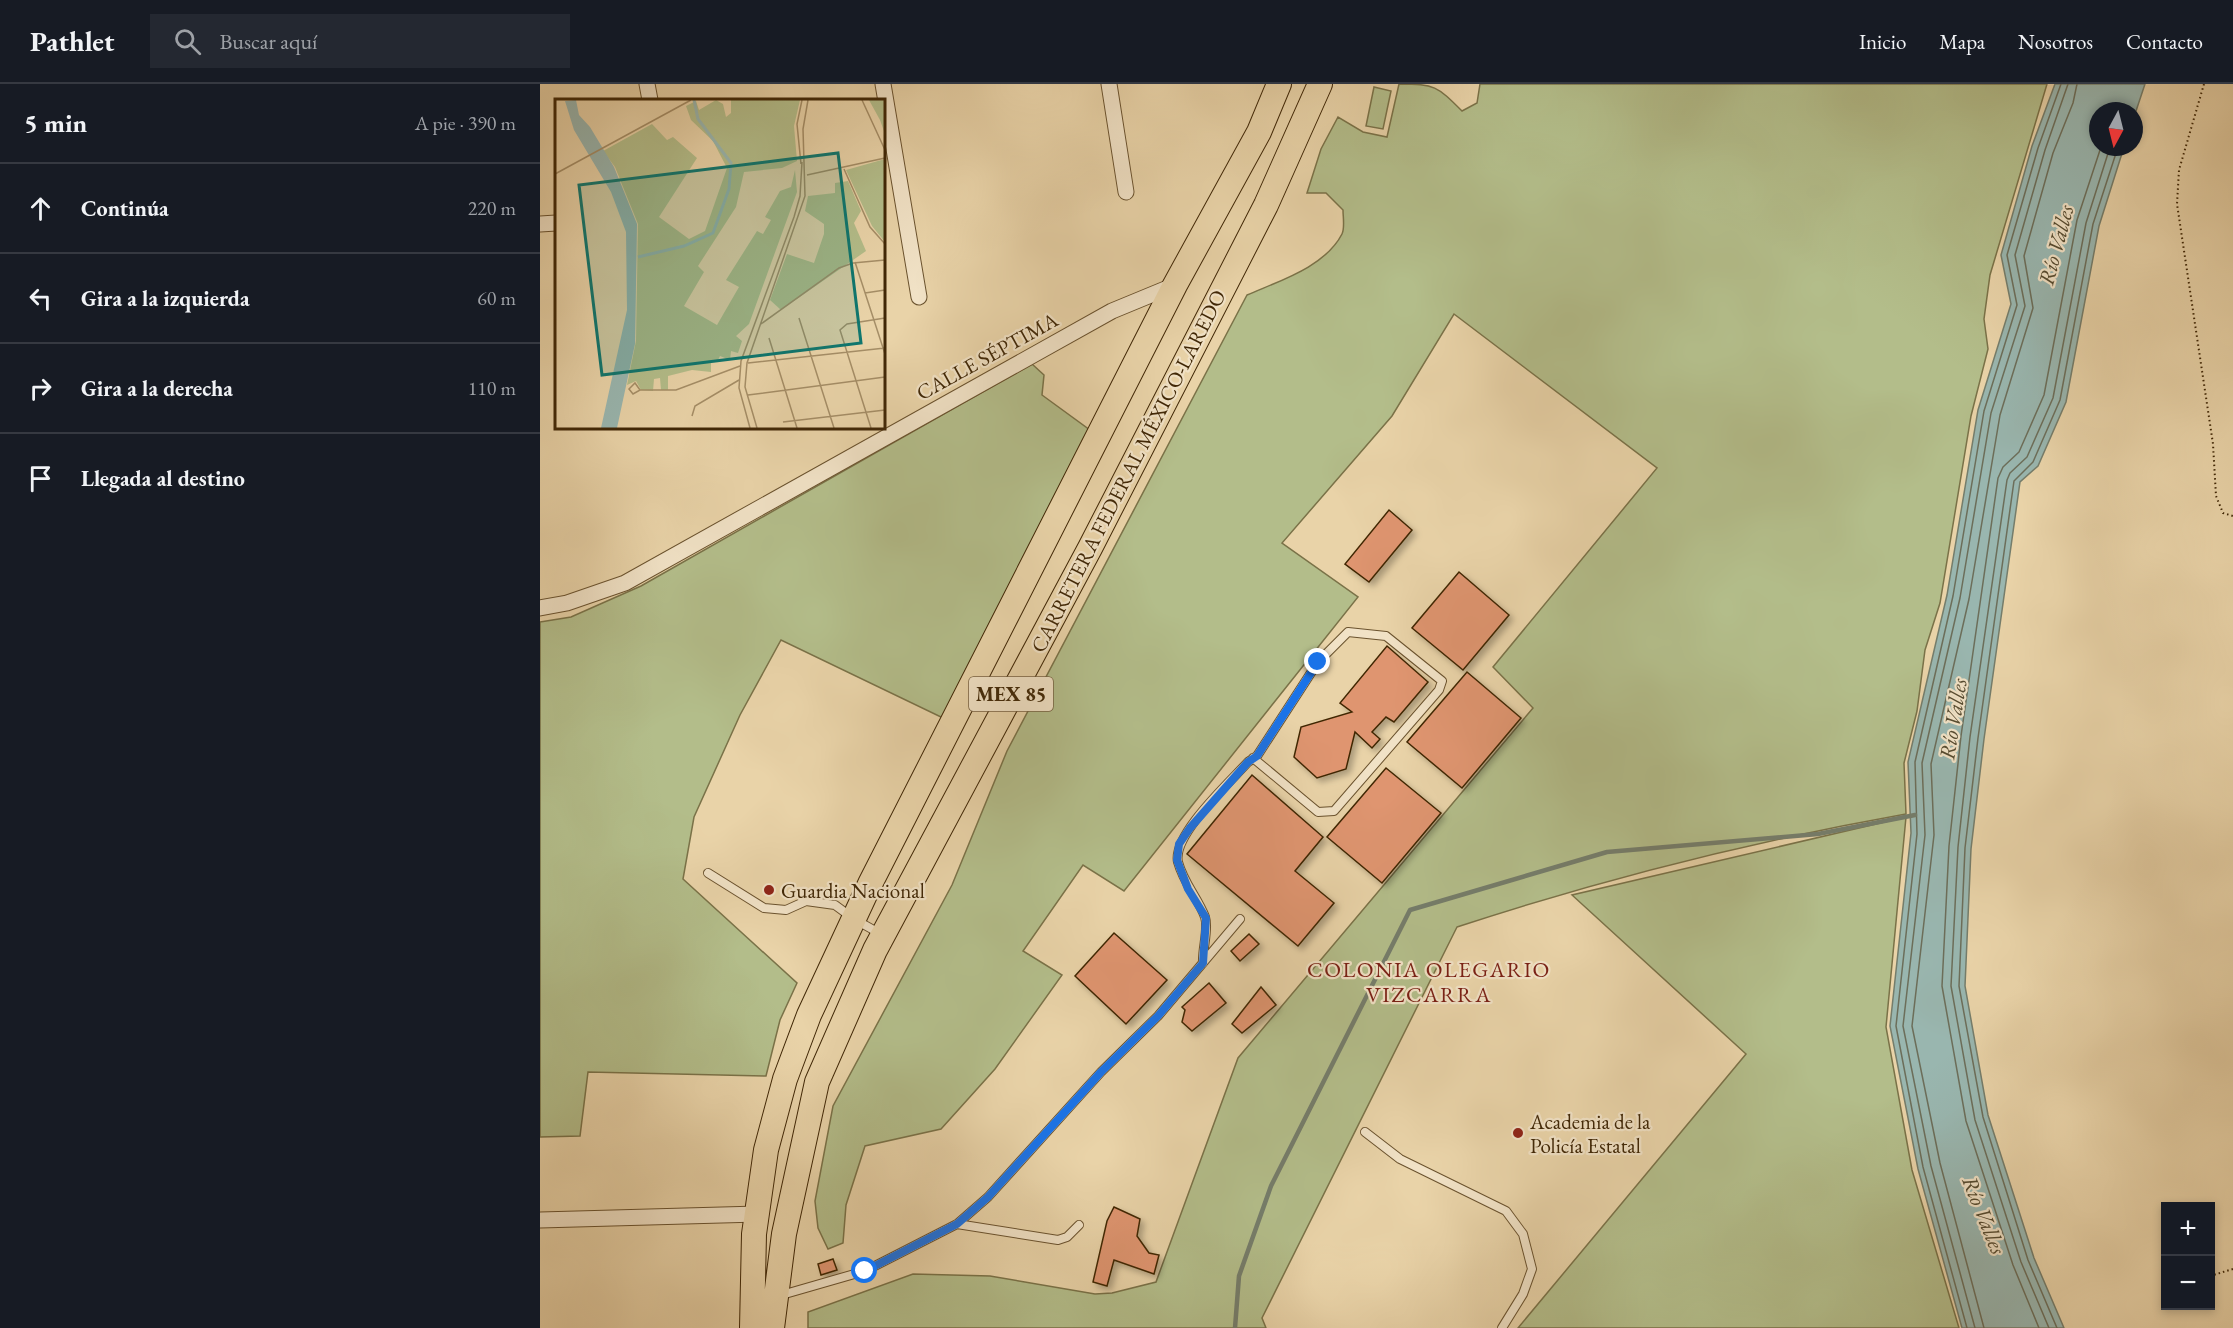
<!DOCTYPE html>
<html lang="es">
<head>
<meta charset="utf-8">
<style>
  :root { --surface:#171b24; --page:#242831; --text:#f1f3f6; --muted:#9ea1a6; --line:#363941 }
  body { margin:0; font-family:"EB Garamond",serif; background:var(--page); color:var(--text) }
  .controls { position:absolute; right:18px; bottom:18px; display:grid; overflow:hidden; border-radius:0px; box-shadow:0 3px 9px #0003 }
  .controls button { width:54px; height:54px; display:grid; place-items:center; padding:0; border:0; border-bottom:2px solid var(--line); background:var(--surface); color:var(--text); font:30px sans-serif }
  .compass { position:absolute; left:1549px; top:18px; width:54px; height:54px; border-radius:50%; background:var(--surface); box-shadow:0 3px 9px #0003; rotate:187deg }
  .stop { position:absolute; width:18px; height:18px; margin:-14px; border:4px solid #1a73e8; border-radius:50%; background:#fff }
  .stop.end { background:#1a73e8; border-color:#fff; box-shadow:0 2px 6px #0008 }
  .list { margin:0; padding:0; list-style:none }
  h2 { display:flex; justify-content:space-between; align-items:center; height:78px; margin:0; padding:0 24px; font-size:26px }
  h2 small { font-size:20px; font-weight:400; color:var(--muted) }
  .list li { display:grid; grid-template-columns:39px 1fr auto; gap:18px; align-items:center; box-sizing:border-box; height:90px; padding:0 24px; border-top:2px solid var(--line) }
  .list b { display:block; font-size:22px; white-space:nowrap }
  .list em { font-size:20px; font-style:normal; color:var(--muted) }
  .icon { flex:none; width:33px; height:33px; fill:none; stroke:currentColor; stroke-width:2; stroke-linecap:round; stroke-linejoin:round }
  .map { position:relative; flex:none; width:1693px; height:1244px; overflow:hidden }
  header { display:flex; align-items:center; gap:36px; box-sizing:border-box; height:84px; padding:0 30px; background:var(--surface); border-bottom:2px solid var(--line) }
  header strong { font-size:28px }
  nav { display:flex; gap:33px; margin-inline-start:auto; font-size:21px }
  .search { width:420px; height:54px; background:var(--page); display:flex; align-items:center; gap:15px; box-sizing:border-box; padding:0 21px; border-radius:0px; color:var(--muted); font-size:22px }
  main { display:flex }
  aside { flex:1; background:var(--surface) }
  .map>svg:first-child { display:block }
</style>
</head>
<body>
<header>
<strong>Pathlet</strong>
<div class="search"><svg class="icon" aria-label="search" viewBox="0 0 24 24"><circle cx="10" cy="10" r="6"/><path d="M15 15l6 6"/></svg>Buscar aquí</div>
<nav><a>Inicio</a><a>Mapa</a><a>Nosotros</a><a>Contacto</a></nav>
</header>
<main>
<aside>
<h2>5 min<small>A pie · 390 m</small></h2>
<ul class="list">
<li><svg class="icon" aria-label="ahead" viewBox="0 0 24 24"><path d="M12 20V5M6 11l6-6 6 6"/></svg><div><b>Continúa</b></div><em>220 m</em></li>
<li><svg class="icon" aria-label="left" viewBox="0 0 24 24"><path d="M17 20v-9H6M10 6l-5 5 5 5"/></svg><div><b>Gira a la izquierda</b></div><em>60 m</em></li>
<li><svg class="icon" aria-label="right" viewBox="0 0 24 24"><path d="M7 20v-9h11M14 6l5 5-5 5"/></svg><div><b>Gira a la derecha</b></div><em>110 m</em></li>
<li><svg class="icon" aria-label="arrive" viewBox="0 0 24 24"><path d="M6 21V4h12l-3 4 3 4H6"/></svg><div><b>Llegada al destino</b></div></li>
</ul>
</aside>
<div class="map">
<svg width="1693" height="1244" viewBox="0 0 1693 1244">
  <defs>
    <filter id="shadow"><feDropShadow dx="4" dy="4" stdDeviation="3" flood-color="#0004"/></filter>
  </defs>
  <rect width="100%" height="100%" fill="#e9d3a8"/>
  <filter id="stains"><feTurbulence type="fractalNoise" baseFrequency=".00333" numOctaves="4"/><feColorMatrix values="0 0 0 0 .2 0 0 0 0 .09 0 0 0 0 .02 0 0 0 .5 -.17"/></filter>
  <radialGradient id="worn" r=".72"><stop offset=".6" stop-color="#630" stop-opacity="0"/><stop offset="1" stop-color="#630" stop-opacity=".3"/></radialGradient>
  <path fill="#b3bd8a" stroke="#7a7248" stroke-width="1.5" d="M859 0C895 0 897 2 922 27L937 19 940 0H1507L1450 191 1444 235 1448 265 1431 332 1400 519 1385 566 1377 627 1364 679 1366 730C1214 757 1063 795 917 843L722 1234 726 1244H268V1228L373 1190 450 1192 555 1210 572 1209 616 1198 698 974 993 624 953 583 1117 384 914 230 852 332 742 459 818 513 584 807 543 781 483 867 522 891 455 985 401 1045 325 1062 306 1121 303 1159 288 1165 278 1144 275 1117 293 1022 412 801 467 667 707 211C739 197 785 183 802 150 805 144 803 133 803 126L786 109H767L781 65 798 33 823 48 847 53Z
    M834 3 851 7 843 45 826 42Z
    M492 280 504 291 502 311 554 349 403 634 241 556 200 631 154 733 143 795 257 899 240 936 226 992 48 988 40 1052 0 1053V538L31 533 101 502Z
    M1366 733 1346 943 1372 1086 1419 1244H978L1206 970 1032 811Z"/>
  <path fill="#99b6af" stroke="#757d6b" stroke-width="1.5" d="M1515 0H1605L1594 33V27H1558V63H1584L1559 142 1526 318 1498 382 1480 398 1444 655 1431 765 1425 902 1448 1031 1494 1174 1524 1244H1422L1378 1085 1350 942 1371 749 1368 678 1407 511 1438 326 1471 220 1461 171 1492 62Z"/>
  <g fill="none" stroke-linecap="round" stroke-linejoin="round">
    <path stroke="#6c6e5a" stroke-width="1.5" d="M1427 1244 1383 1083 1356 942 1377 750 1375 678 1413 512 1444 327 1477 221 1467 171 1498 64 1521 0
      M1435 1244 1391 1082 1363 942 1385 751 1382 679 1420 514 1451 329 1485 222 1475 171 1505 66 1528 0
      M1444 1244 1400 1079 1372 942 1394 751 1391 680 1429 515 1460 331 1493 224 1484 172 1513 69 1533 19 1537 0
      M1499 1244 1473 1181 1426 1037 1402 902 1409 762 1421 652 1458 394 1463 383 1479 368 1504 311 1537 136 1561 63
      M1509 1244 1481 1178 1435 1036 1411 902 1418 763 1430 653 1467 396 1470 389 1487 373 1513 314 1546 139 1570 63
      M1517 1244 1488 1176 1443 1033 1419 902 1425 764 1438 654 1474 397 1493 378 1520 316 1553 140 1578 63"/>
    <path stroke="#757d6b" stroke-width="4.5" d="M695 1244 699 1192 731 1102 870 826 1067 768 1278 750 1375 731"/>
  </g>
  <path fill="#df956f" stroke="#402706" stroke-width="1.5" filter="url(#shadow)" d="M849 426 872 446 829 498 805 480Z
    M919 488 969 531 923 586 872 544Z
    M847 562 888 598 854 638 846 633 832 648 840 655 832 664 815 648 806 685 777 694 754 673 761 643 812 628 800 619Z
    M927 588 981 634 922 704 867 658Z
    M846 684 901 729 842 799 787 753Z
    M712 691 783 753 755 787 794 819 758 862 647 770Z
    M574 849 627 896 586 940 535 892Z
    M709 850 719 860 700 877 691 867Z
    M669 899 686 919 652 947 642 938 645 926 642 923Z
    M721 903 736 921 702 949 692 940Z
    M574 1123 600 1135 597 1152 609 1169 619 1171 614 1190 574 1176 567 1202 553 1198 567 1137Z
    M293 1175 297 1186 281 1191 278 1180Z"/>
  <g fill="none" stroke-linecap="round" stroke-linejoin="round">
    <defs>
      <path id="service" d="M168 789 224 824 246 826 266 817 295 821 314 835 339 849
        M663 879C662 865 669 845 665 833 658 814 644 800 638 778 632 751 690 698 708 678L717 672 778 578 808 548 846 552 902 597 899 606 794 727 778 728 713 674
        M825 1048 860 1075 966 1127 983 1150 992 1185 983 1210 962 1244
        M417 1140 518 1156 527 1153 539 1141
        M245 1210 325 1187 417 1140 448 1113 561 988 618 932 700 835"/>
      <path id="minor" d="M107 0 110 16
        M343 0 379 213
        M569 0 586 108
        M0 140 16 139
        M0 524 27 519 85 499 572 227 635 201
        M0 1136 218 1130"/>
      <path id="primary" d="M212 1244 214 1150 226 1066 245 995 269 931 330 800 635 201 719 48 739 0
        M232 1244 244 1150 277 998 335 866 550 464 726 121 780 0"/>
    </defs>
    <use href="#service" stroke="#6a522e" stroke-width="10"/>
    <use href="#minor" stroke="#6a522e" stroke-width="17"/>
    <use href="#primary" stroke="#402706" stroke-width="26"/>
    <path stroke="#402706" stroke-width="2" stroke-dasharray="1.5 3" stroke-linecap="butt" d="M1664 0 1639 86 1637 120 1673 360 1676 412 1683 429 1693 432
      M1670 1192 1693 1185"/>
    <use href="#service" stroke="#f1e2c6" stroke-width="8"/>
    <use href="#minor" stroke="#f1e2c6" stroke-width="15"/>
    <use href="#primary" stroke="#e9d3a8" stroke-width="24"/>
  </g>
  <g fill="none" stroke-linecap="round" stroke-linejoin="round">
    <path stroke="#1a73e8" stroke-width="8" d="M325 1187 417 1140 448 1113 561 988 618 932 663 879 666 834 648 805 637 776 639 760 650 744 708 678 717 672 778 578"/>
  </g>
  <g fill="#8f2418" stroke="#f1e2c6" stroke-width="2">
    <circle cx="229" cy="806" r="6"/>
    <circle cx="978" cy="1049" r="6"/>
  </g>
  <g text-anchor="middle" dominant-baseline="central" stroke-width="4.5" stroke-linejoin="round" paint-order="stroke">
    <rect fill="#f1e2c6" stroke="#755f40" stroke-width="1.5" x="429" y="593" width="84" height="34" rx="4.5"/>
    <g font-size="20" font-weight="bold" fill="#402706">
      <text x="471" y="610">MEX 85</text>
    </g>
    <g font-size="21" fill="#402706" stroke="#f1e2c6">
      <text transform="translate(447 272) rotate(-29)">CALLE SÉPTIMA</text>
      <text transform="translate(588 387) rotate(-63)">CARRETERA FEDERAL MÉXICO-LAREDO</text>
    </g>
    <g font-size="21" fill="#402706" stroke="#f1e2c6" text-anchor="start">
      <text x="241" y="806">Guardia Nacional</text>
      <text x="990" y="1037">Academia de la<tspan x="990" dy="24">Policía Estatal</tspan></text>
    </g>
    <g font-size="22" font-style="italic" fill="#564b30" stroke="#f1e2c6">
      <text transform="translate(1516 161) rotate(-75)">Río Valles</text>
      <text transform="translate(1413 635) rotate(-81)">Río Valles</text>
      <text transform="translate(1444 1131) rotate(68)">Río Valles</text>
    </g>
    <g font-size="22" letter-spacing="1.5" fill="#7a1f14" stroke="#f1e2c6">
      <text x="889" y="885">COLONIA OLEGARIO<tspan x="889" dy="25">VIZCARRA</tspan></text>
    </g>
  </g>
  <g transform="translate(15 15)">
    <rect width="330" height="330" fill="#e9d3a8"/>
    <path d="M161 1 168 5 171 18 176 14V1H245L239 27 242 62 227 69 189 73 181 108 143 167 149 173 129 207 162 226 184 188 171 181 202 132 208 135 216 121 210 118 225 92 236 88 240 71 242 93 194 225 181 237 187 242 183 254 176 252 175 261 165 257 162 263H156V273L137 271 113 277V291H106L105 279 99 280 98 292 86 291 81 282 72 286 81 242 83 125 60 68 48 52 97 25 112 41 118 38 142 59 104 118 134 140 150 132 172 69 158 42 136 21 131 7 141 2 144 11ZM314 1H330V35L325 21ZM330 60V143L317 127 291 71ZM293 82 306 112 299 124 311 152 226 211 215 201 232 155 259 164 269 135V125L250 112 253 97 280 94V84Z" fill="#b3bd8a"/>
    <path d="M21 1 24 16 35 28 59 68 82 125 80 245 62 329H46L72 211 71 133 56 93 19 31 10 2Z" fill="#99b6af"/>
    <path fill="none" stroke="#99b6af" stroke-width="3" d="M83 158 129 147 158 134 174 90 176 64 143 20 139 1"/>
    <path fill="none" stroke="#a58e67" stroke-width="1.5" d="M307 1 330 51M246 65 242 25 247 1M289 70 315 128 330 145M0 75 136 1M252 76 330 59M300 163 330 255M310 194 330 191M244 219 279 329M206 225 284 169 298 164 330 161M214 239 242 329M193 264 330 249M85 291 80 284 74 290 78 295 85 291H121L185 267M193 296 330 278M137 317 140 307 184 281M228 323 330 311M195 329 184 289 186 262 239 118 245 97 247 63M202 329 190 288 192 264 250 97 248 30 253 1M316 329 285 231 292 225 330 219"/>
    <path fill="#0f766e" fill-opacity="0.15" stroke="#0f766e" stroke-width="3" d="M283 54 306 244 47 276 24 86Z"/>
    <rect width="330" height="330" fill="none" stroke="#402706" stroke-width="3"/>
  </g>
  <rect width="100%" height="100%" filter="url(#stains)"/>
  <rect width="100%" height="100%" fill="url(#worn)"/>
</svg>
<div class="controls">
<button>+</button>
<button>−</button>
</div>
<svg class="compass" viewBox="-18 -18 36 36"><path d="M0-13l5 13h-10z" fill="#e53935"/><path d="M0 13l5-13h-10z" fill="#9ea1a6"/></svg>
<div class="stop" style="left:325px;top:1187px"></div>
<div class="stop end" style="left:778px;top:578px"></div>
</div>
</main>
</body>
</html>
